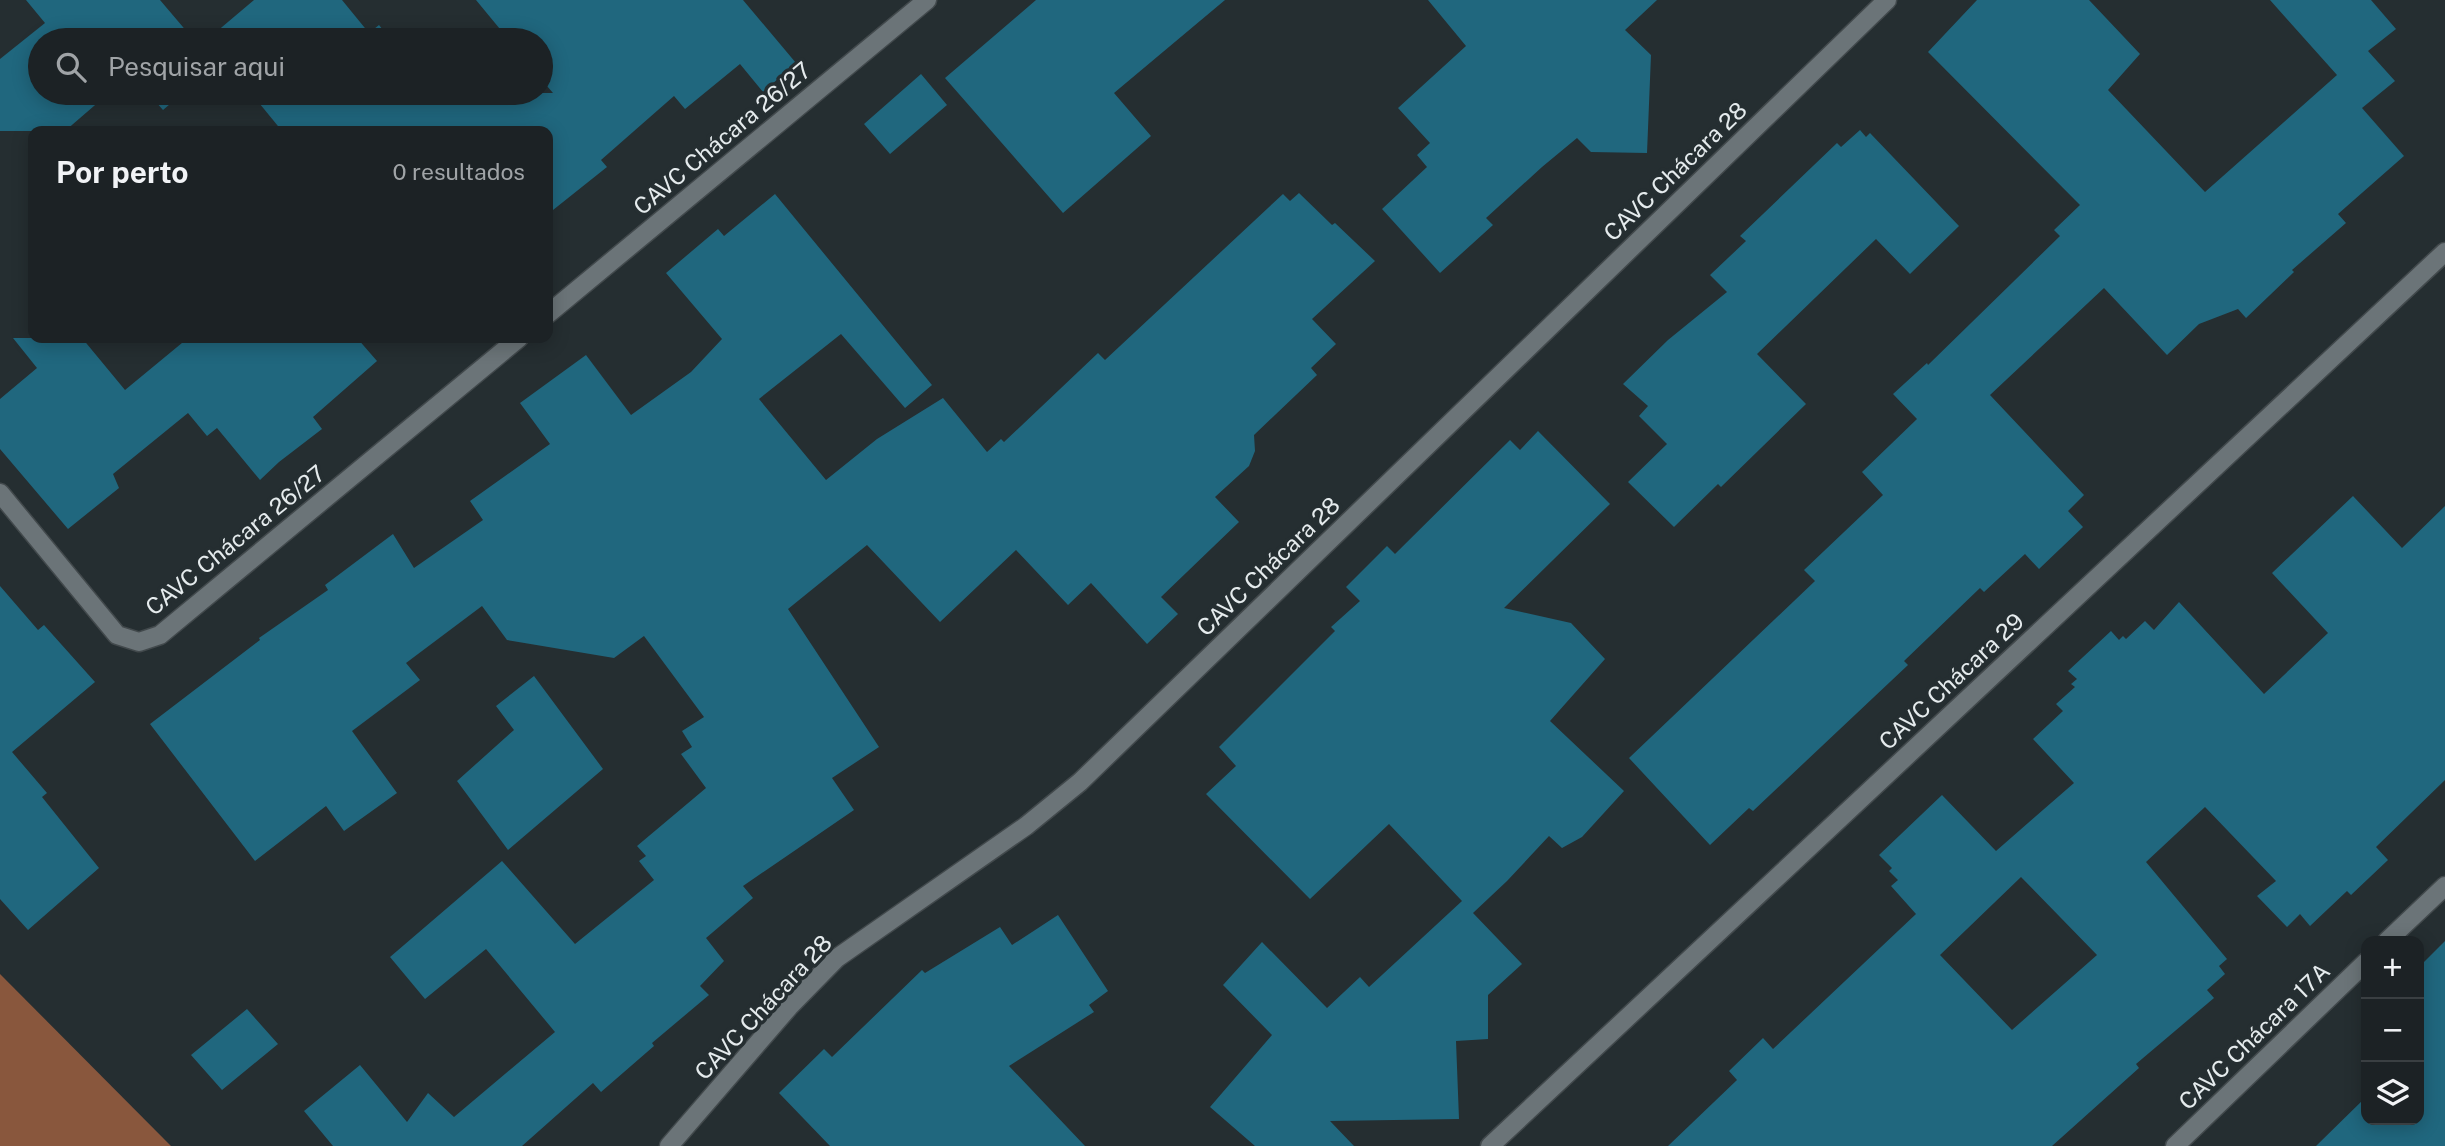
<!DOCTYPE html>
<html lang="pt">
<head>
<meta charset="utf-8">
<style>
  :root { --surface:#1c2225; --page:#292f32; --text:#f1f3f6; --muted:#a0a4a7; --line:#3a3f42 }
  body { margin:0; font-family:"Public Sans",sans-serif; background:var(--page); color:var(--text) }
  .controls { position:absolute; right:21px; bottom:21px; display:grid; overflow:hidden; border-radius:14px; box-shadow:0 4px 18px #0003 }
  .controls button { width:63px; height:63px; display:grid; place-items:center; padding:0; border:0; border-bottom:2px solid var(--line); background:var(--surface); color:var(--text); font:35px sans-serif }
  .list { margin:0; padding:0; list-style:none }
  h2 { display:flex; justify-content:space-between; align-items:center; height:91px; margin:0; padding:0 28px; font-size:30px }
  h2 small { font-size:23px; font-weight:400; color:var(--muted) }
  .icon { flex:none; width:38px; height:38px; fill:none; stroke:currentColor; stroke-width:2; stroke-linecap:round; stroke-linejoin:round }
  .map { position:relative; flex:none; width:2445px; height:1146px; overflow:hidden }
  .search { position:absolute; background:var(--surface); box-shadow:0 4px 18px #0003; left:28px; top:28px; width:525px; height:77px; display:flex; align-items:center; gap:18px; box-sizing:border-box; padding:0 24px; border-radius:38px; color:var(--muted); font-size:26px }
  .panel { position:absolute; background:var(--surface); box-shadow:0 4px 18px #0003; left:28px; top:126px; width:525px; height:217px; border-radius:14px }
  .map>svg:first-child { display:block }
</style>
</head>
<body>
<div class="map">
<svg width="2445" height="1146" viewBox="0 0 2445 1146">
  <rect width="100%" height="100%" fill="#252e31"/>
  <path fill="#89573d" d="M0 974 171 1146H0Z"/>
  <path fill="#20677e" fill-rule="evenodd" d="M26 0H160L194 40H40V93H109L65 131H0V59L45 23Z
    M254 0H342L369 33 379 25 391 40H211L209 38Z
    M476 0H743L796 63 763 92 740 64 685 109 674 96 601 160 607 167 548 214V131H282L251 93H553L541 79V40H509Z
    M1036 0H1225L1114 93 1151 136 1063 213 945 78Z
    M1428 0H1657L1625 30 1651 55 1647 153 1591 152 1577 138 1542 167 1486 218 1493 225 1440 273 1382 209 1427 167 1417 155 1430 143 1398 108 1466 46Z
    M1977 0H2089L2140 54 2108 90 2205 192 2337 75 2270 0H2371L2396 29 2368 51 2395 81 2362 108 2404 156 2338 214 2346 223 2292 270 2294 272 2246 318 2238 309 2199 324 2167 355 2104 288 1990 395 2084 495 2068 511 2083 527 2039 569 2025 554 1984 592 1980 588 1904 661 1908 665 1753 811 1749 808 1710 845 1629 758 1815 581 1804 570 1883 495 1862 472 1917 419 1893 394 1927 363 1928 365 2060 236 2054 230 2080 205 1928 52Z
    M921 74 947 105 890 154 864 124Z
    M148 93H183L163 110Z
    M1860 130 1866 137 1870 133 1959 226 1910 274 1876 239 1757 354 1806 404 1721 487 1718 484 1674 527 1628 482 1667 444 1639 416 1648 406 1623 384 1668 340 1727 292 1710 275 1746 241 1740 236 1837 143 1841 147Z
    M1299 193 1332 225 1335 223 1375 261 1312 319 1336 344 1311 368 1317 375 1254 435 1255 451 1249 466 1215 497 1239 522 1161 597 1178 614 1147 644 1091 583 1068 605 1016 550 940 622 867 545 788 609 879 747 832 778 854 810 743 886 753 898 706 938 724 961 700 986 709 995 652 1043 654 1046 601 1092 593 1083 522 1146H333L304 1111 360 1065 407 1122 428 1093 454 1117 555 1032 486 949 425 999 390 957 502 861 575 944 654 880 639 861 646 856 637 846 706 788 681 754 692 747 682 731 704 717 644 636 614 658 507 640 482 606 406 663 420 680 352 731 397 793 344 831 326 806 255 861 150 724 260 640 259 638 328 590 325 585 393 534 414 568 483 520 470 501 550 444 520 403 586 355 631 415 691 372 722 339 666 273 718 229 724 236 775 194 932 385 905 408 841 334 759 399 826 480 877 439 943 398 987 452 1001 439 1004 442 1098 353 1105 360 1283 194 1290 201Z
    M13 338H82L125 390 188 338H357L377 361 313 417 322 429 279 462 260 480 217 428 207 436 188 413 113 474 119 488 68 529 0 449V399L37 368Z
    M1538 431 1610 504 1504 608 1571 623 1605 659 1550 721 1624 791 1582 837 1562 848 1549 836 1507 881 1473 913 1522 964 1488 995V1039L1456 1041 1459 1119 1330 1121 1354 1146H1255L1210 1107 1272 1035 1223 985 1262 942 1327 1008 1360 977 1369 987 1462 901 1389 824 1310 899 1206 794 1236 766 1219 747 1335 631 1331 627 1360 601 1346 587 1387 546 1395 554 1510 440 1520 450Z
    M2353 496 2402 548 2445 506V780L2376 847 2388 860 2351 895 2347 891 2310 926 2300 914 2287 927 2257 896 2276 881 2205 807 2146 862 2227 959 2219 966 2225 974 2207 990 2214 998 2136 1064 2139 1068 2052 1146H1668L1737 1080 1729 1071 1763 1038 1773 1049 1916 914 1891 886 1898 880 1889 871 1892 868 1879 855 1942 795 1996 851 2074 783 2033 739 2063 711 2056 704 2075 687 2071 684 2077 679 2068 671 2111 631 2119 640 2123 636 2126 639 2145 621 2154 630 2179 602 2264 694 2328 633 2272 573ZM2021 877 2097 955 2012 1030 1940 955Z
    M0 586 38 630 44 625 95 682 12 752 47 793 42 797 99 868 28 930 0 899Z
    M534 676 603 769 508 850 457 781 514 730 496 706Z
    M1058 915 1108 991 1089 1005 1094 1012 1009 1066 1085 1146H830L779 1093 824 1049 832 1057 922 970 925 973 1000 927 1012 945Z
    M2445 941V1146H2316L2366 1097V1120H2419V967Z
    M247 1009 278 1044 222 1090 191 1055Z"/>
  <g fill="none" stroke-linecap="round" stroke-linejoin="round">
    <defs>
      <path id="minor" d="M548 314 927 0
        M0 493 117 635 139 642 160 635 519 338
        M2387 941 2445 886
        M669 1146 789 1007 837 958 1026 826 1080 782 1887 0
        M1490 1146 2445 252
        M2175 1146 2366 962"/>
    </defs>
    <use href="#minor" stroke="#42494c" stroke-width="21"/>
    <use href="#minor" stroke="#6b7478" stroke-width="18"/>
  </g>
  <g text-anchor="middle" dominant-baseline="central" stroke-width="7" stroke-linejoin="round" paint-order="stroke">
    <g font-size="23" fill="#e5ebed" stroke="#252e31">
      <text transform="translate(722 138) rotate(-40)">CAVC Chácara 26/27</text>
      <text transform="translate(1675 171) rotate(-44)">CAVC Chácara 28</text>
      <text transform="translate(235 540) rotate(-39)">CAVC Chácara 26/27</text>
      <text transform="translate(1268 566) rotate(-44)">CAVC Chácara 28</text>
      <text transform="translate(1951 681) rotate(-43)">CAVC Chácara 29</text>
      <text transform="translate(763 1007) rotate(-47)">CAVC Chácara 28</text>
      <text transform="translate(2254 1036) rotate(-44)">CAVC Chácara 17A</text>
    </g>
  </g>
</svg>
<div class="controls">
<button>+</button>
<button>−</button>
<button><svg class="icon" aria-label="layers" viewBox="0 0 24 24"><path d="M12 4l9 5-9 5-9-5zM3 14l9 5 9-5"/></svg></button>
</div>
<div class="search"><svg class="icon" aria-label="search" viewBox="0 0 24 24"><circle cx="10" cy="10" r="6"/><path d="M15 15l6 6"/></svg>Pesquisar aqui</div>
<section class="panel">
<h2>Por perto<small>0 resultados</small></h2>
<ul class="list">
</ul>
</section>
</div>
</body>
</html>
